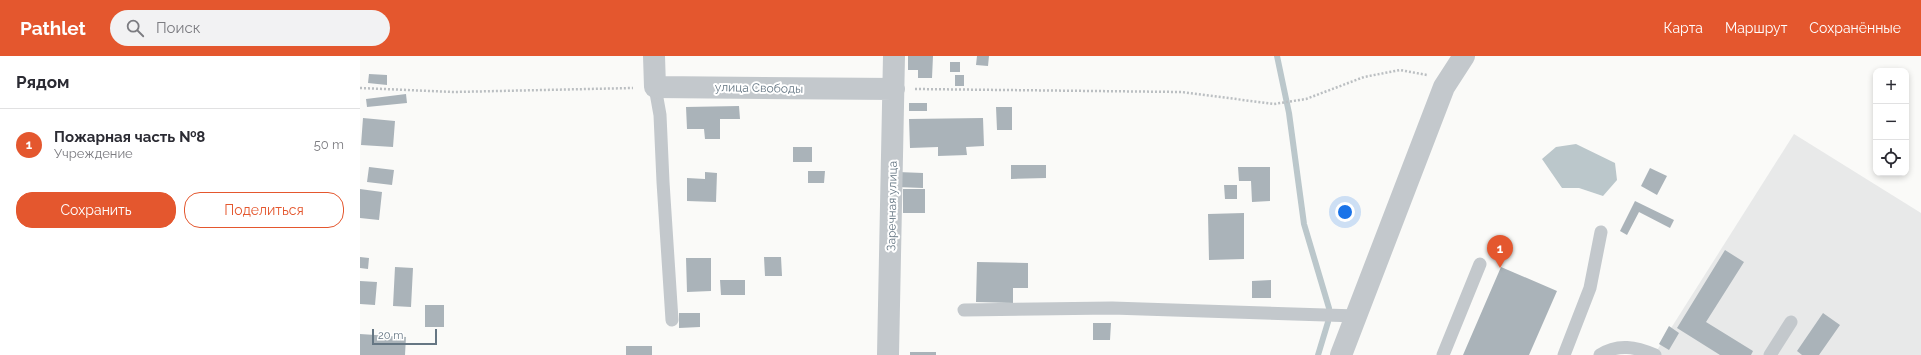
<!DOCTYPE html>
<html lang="ru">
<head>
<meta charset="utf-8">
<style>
  :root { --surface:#fff; --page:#f2f2f3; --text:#2b2b33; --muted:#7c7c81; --line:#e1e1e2; --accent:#e4572e }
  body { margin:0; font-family:Raleway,sans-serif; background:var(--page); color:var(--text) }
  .controls { position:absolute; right:12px; top:12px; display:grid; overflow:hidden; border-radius:8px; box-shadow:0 2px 6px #0003 }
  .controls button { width:36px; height:36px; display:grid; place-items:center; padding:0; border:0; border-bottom:1px solid var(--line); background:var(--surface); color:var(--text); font:20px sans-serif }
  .scale { position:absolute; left:12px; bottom:10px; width:65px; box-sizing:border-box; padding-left:4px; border:2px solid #657683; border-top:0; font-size:11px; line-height:14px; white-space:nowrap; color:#657683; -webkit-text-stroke:3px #fff; paint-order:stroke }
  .you { position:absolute; left:985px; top:156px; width:14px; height:14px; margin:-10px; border:3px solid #fff; border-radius:50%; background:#1a73e8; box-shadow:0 0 0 6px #1a73e833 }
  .badge { display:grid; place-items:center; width:26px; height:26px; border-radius:50%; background:var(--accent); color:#fff; font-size:13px; font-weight:700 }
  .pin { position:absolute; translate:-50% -33px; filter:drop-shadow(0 1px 2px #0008) }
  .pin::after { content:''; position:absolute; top:21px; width:14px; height:12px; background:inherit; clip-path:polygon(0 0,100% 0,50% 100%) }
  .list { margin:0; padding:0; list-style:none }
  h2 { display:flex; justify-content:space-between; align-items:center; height:52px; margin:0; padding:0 16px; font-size:17px }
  h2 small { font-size:13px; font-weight:400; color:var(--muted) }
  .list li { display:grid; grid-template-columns:26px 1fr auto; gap:12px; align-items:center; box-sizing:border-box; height:72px; padding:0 16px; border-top:1px solid var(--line) }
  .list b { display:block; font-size:15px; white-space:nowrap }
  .list p { margin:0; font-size:13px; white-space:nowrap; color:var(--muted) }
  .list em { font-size:13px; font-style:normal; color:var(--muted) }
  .actions { display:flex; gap:8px; padding:12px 16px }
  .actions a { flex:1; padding:9px 0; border:1px solid var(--accent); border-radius:16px; text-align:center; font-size:14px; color:var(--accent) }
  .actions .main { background:var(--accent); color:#fff }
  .icon { flex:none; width:22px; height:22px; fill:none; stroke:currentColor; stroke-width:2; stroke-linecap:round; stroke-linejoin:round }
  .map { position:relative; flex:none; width:1561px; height:299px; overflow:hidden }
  header { display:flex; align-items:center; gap:24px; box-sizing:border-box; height:56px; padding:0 20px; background:var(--accent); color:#fff }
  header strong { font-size:19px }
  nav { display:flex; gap:22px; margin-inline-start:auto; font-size:14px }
  .search { width:280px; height:36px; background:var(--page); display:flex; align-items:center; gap:10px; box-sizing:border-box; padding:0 14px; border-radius:22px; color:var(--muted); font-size:15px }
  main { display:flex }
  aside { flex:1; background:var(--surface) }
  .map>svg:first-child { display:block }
</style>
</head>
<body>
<header>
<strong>Pathlet</strong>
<div class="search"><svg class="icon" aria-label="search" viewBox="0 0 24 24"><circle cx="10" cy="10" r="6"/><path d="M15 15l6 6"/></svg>Поиск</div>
<nav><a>Карта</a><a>Маршрут</a><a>Сохранённые</a></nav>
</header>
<main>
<aside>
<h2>Рядом<small></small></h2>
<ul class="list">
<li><span class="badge">1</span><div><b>Пожарная часть №8</b><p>Учреждение</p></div><em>50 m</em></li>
</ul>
<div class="actions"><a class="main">Сохранить</a><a>Поделиться</a></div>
</aside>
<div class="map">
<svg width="1561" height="299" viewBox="0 0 1561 299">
  <rect width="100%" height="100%" fill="#fafaf8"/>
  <path fill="#e8e9e9" d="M1434 78 1561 157V299H1294Z"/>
  <path fill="#bbc7cb" d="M1216 88 1255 107 1257 124 1243 140 1219 132H1202L1182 103 1196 91Z"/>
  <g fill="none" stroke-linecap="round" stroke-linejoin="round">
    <path stroke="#bbc7cb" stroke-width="6" d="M917 0 929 57 944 168 969 252
      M958 299 968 266"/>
  </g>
  <path fill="#aab3b9" d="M548 0H573L572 22H558V14H548Z
    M617 0H629L628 10 616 9Z
    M590 6H600V16H590Z
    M9 18 27 19V29L8 27Z
    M595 19H604V30H595Z
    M46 38 47 47 7 51 6 43Z
    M549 47H567V55H549Z
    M379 50 380 63H360V83H345L344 73H327L326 51Z
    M636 51H652V74H637Z
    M3 62 35 65 33 91 1 89Z
    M623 62 624 90 606 91 607 99 578 100V91L550 92 549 63Z
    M433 91H452V106H433Z
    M651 109H686V122L651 123Z
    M9 111 34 114 32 129 7 126Z
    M878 111H910V145L892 146 891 125H879Z
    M1290 112 1307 120 1297 139 1281 130Z
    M448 115H465L464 127H448Z
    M345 116 357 117 356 146 327 145V122L345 123Z
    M538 116 563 117V132L537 131Z
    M864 129H877V143H865Z
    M0 133 22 136 19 164 0 162Z
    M543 133H565V157H543Z
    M1275 145 1314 164 1310 172 1279 156 1267 179 1260 175Z
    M884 157V203L849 204 848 158Z
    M1365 194 1384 206 1346 266 1393 295 1391 299H1360L1317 272Z
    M0 201 9 202 8 213 0 212Z
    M404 201H421L422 220H405Z
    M326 202H351V235L327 236Z
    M617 206 668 207V232H653V247L616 246Z
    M35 211 53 212 51 251 33 250Z
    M1141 211 1197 235 1169 299H1103Z
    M360 224H385V239H361Z
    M911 224V242H892V225Z
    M0 225 17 226 15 249 0 248Z
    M65 249H84V271H65Z
    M319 257H340V271L319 272Z
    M1463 257 1480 269 1459 299H1442L1437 295Z
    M733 267H751L750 284H733Z
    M1309 270 1319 277 1309 294 1299 288Z
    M0 278 46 281 45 299H0Z
    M266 290H292V299H266Z
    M550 296H576V299H550Z"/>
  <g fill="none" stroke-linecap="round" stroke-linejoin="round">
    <path stroke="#bbbfc2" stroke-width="2.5" stroke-dasharray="2 2" stroke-linecap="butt" d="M0 32 94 36 273 32
      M555 33 822 36 914 48 946 43 1004 21 1040 14 1067 19"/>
    <path stroke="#c3c8cc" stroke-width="13" d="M295 31 300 59 303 126 312 264
      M604 254 752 252 997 260
      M1083 299 1120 208
      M1204 299 1230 232 1241 176
      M1240 299C1258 287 1276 291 1295 299
      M1410 299 1431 266"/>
    <path stroke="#c3c8cc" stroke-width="22" d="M294 0 295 31 534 33
      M528 299 534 0
      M981 299 1084 31 1104 0"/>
  </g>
  <g text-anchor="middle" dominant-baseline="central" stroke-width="4" stroke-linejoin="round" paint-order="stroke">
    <g font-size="12" fill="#657683" stroke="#fff">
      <text transform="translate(399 32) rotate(1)">улица Свободы</text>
      <text transform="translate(532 150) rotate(-89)">Заречная улица</text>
    </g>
  </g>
</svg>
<div class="controls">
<button>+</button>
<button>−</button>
<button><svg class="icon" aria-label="locate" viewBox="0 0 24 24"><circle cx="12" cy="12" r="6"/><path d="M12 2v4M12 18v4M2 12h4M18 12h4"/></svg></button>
</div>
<div class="scale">20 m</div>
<div class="you"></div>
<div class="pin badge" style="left:1140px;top:212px">1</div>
</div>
</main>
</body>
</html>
